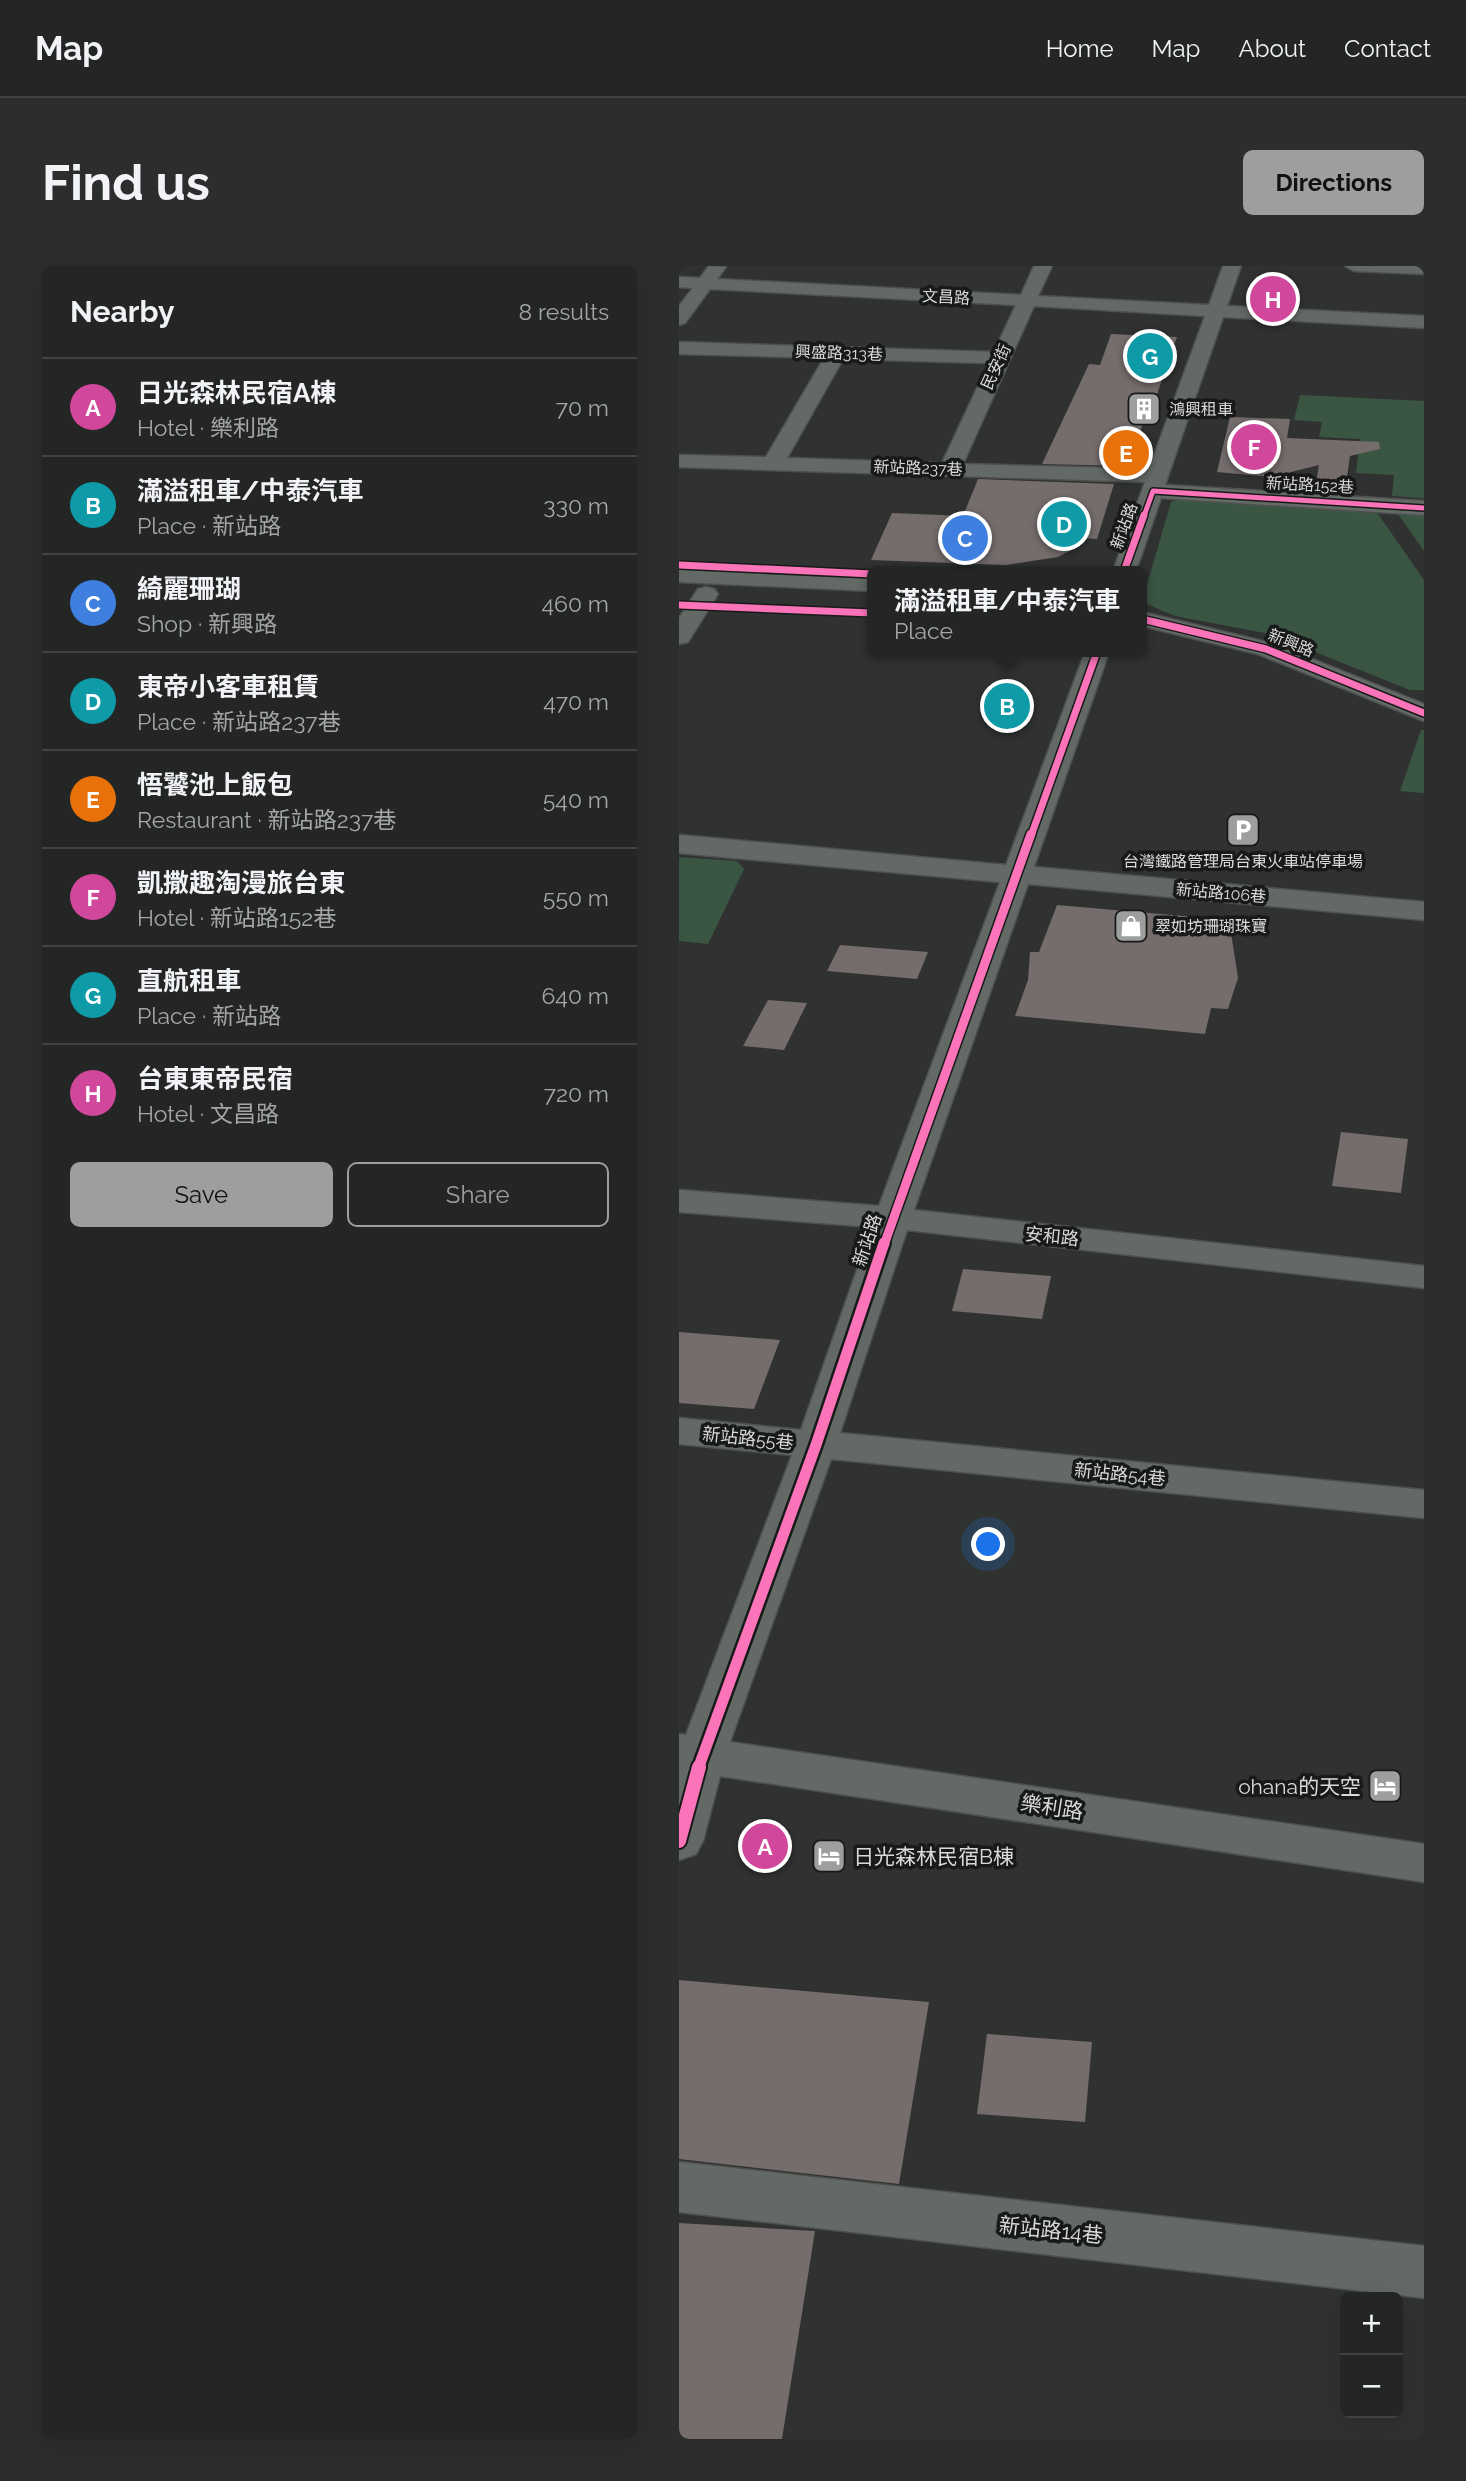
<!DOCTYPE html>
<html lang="en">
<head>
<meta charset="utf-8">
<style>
  :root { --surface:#242625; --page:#2c2e2d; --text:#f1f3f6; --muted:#a3a5a7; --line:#414342; --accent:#9d9f9e }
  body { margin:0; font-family:Raleway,"Noto Sans TC",sans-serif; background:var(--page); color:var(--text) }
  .controls { position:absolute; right:21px; bottom:21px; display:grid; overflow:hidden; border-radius:10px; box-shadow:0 7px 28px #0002 }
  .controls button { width:63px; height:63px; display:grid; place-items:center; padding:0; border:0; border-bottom:2px solid var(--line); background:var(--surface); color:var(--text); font:35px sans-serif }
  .you { position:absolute; left:310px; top:1279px; width:24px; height:24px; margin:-18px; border:5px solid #fff; border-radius:50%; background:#1a73e8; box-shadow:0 0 0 10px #1a73e833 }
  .badge { display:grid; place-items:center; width:46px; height:46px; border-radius:50%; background:var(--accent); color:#fff; font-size:23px; font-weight:700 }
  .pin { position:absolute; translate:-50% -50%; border:4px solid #fff; box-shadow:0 2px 7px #0006 }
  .popup { position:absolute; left:188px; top:300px; width:280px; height:91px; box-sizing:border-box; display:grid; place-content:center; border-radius:10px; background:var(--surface); filter:drop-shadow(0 2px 5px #0005); font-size:23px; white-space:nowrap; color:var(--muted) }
  .popup b { font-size:26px; color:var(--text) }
  .popup::after { content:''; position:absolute; left:50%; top:100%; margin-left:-14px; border:14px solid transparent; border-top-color:var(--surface) }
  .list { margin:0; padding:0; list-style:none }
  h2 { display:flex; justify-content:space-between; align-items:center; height:91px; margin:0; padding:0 28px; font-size:30px }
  h2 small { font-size:23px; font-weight:400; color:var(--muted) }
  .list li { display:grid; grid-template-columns:46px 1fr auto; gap:21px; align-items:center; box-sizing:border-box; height:98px; padding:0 28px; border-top:2px solid var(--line) }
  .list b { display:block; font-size:26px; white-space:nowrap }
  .list p { margin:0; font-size:23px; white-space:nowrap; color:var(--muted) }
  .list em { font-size:23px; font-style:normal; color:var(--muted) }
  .actions { display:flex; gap:14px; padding:21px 28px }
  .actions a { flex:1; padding:16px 0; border:2px solid var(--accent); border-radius:10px; text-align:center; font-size:24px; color:var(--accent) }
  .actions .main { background:var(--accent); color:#111 }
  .map { position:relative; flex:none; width:745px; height:2173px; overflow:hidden; border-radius:10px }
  header { display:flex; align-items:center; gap:42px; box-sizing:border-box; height:98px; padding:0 35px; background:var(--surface); border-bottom:2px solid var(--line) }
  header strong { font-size:33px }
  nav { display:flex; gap:38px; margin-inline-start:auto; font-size:24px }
  .intro { display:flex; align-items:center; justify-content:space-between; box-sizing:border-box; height:168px; padding:0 42px }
  h1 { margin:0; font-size:49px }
  .button { padding:18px 32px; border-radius:10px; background:var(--accent); color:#111; font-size:24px; font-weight:700 }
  main { display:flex; gap:42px; padding:0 42px }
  aside { flex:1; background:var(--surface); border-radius:10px; box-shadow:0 7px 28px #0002 }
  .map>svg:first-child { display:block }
</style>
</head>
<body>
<header>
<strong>Map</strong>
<nav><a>Home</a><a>Map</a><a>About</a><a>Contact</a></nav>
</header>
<div class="intro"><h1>Find us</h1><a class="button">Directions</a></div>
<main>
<aside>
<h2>Nearby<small>8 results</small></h2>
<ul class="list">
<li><span class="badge" style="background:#d1479c">A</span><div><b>日光森林民宿A棟</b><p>Hotel · 樂利路</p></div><em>70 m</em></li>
<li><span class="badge" style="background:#0f9aa8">B</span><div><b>滿溢租車/中泰汽車</b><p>Place · 新站路</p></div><em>330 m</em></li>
<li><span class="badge" style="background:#3f7fe0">C</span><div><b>綺麗珊瑚</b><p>Shop · 新興路</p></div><em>460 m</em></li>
<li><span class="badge" style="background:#0f9aa8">D</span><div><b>東帝小客車租賃</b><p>Place · 新站路237巷</p></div><em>470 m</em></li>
<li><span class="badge" style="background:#e8710a">E</span><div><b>悟饕池上飯包</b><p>Restaurant · 新站路237巷</p></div><em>540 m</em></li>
<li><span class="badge" style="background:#d1479c">F</span><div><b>凱撒趣淘漫旅台東</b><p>Hotel · 新站路152巷</p></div><em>550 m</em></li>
<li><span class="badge" style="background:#0f9aa8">G</span><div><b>直航租車</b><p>Place · 新站路</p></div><em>640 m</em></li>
<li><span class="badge" style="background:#d1479c">H</span><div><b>台東東帝民宿</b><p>Hotel · 文昌路</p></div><em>720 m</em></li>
</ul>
<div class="actions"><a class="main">Save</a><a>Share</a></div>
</aside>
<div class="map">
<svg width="745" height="2173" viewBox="0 0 745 2173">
  <rect width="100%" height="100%" fill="#303231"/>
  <path fill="#3a5643" d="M621 129 745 135V232L713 230 715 209 677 207 681 173 640 171 643 156 615 154Z
    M501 233 691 244 699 248 745 314V424H731L591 368 496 350 463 336 492 236Z
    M724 246 745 247V285L719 248Z
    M742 464H745V527L721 525Z
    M0 591 58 595 65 603 29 678 0 675Z"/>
  <path fill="#756c6c" d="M432 68 498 71 469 154H465L449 200 363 198 410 98 421 99Z
    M551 151 611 153 608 172 700 176 701 183 671 190 666 225 636 224 640 199 592 211 538 206Z
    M299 213 435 218 418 273 402 272 396 282 379 291 327 299 192 294 213 247 284 250Z
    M378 639 550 654 559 712 549 743 532 742 526 768 336 750 349 714 351 686H360Z
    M161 679 249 686 238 713 148 705Z
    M89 734 128 737 105 784 64 780Z
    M662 866 729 873 722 927 653 920Z
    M284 1003 372 1010 363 1053 273 1045Z
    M0 1066 101 1074 75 1143 0 1137Z
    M0 1714 250 1736 220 1918 0 1893Z
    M308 1768 413 1776 406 1856 298 1848Z
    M0 1957 136 1965 103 2173H0Z"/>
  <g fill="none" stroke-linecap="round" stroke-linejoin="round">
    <defs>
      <path id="minor" d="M30 0 47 1 38 13 342 29 355 0H373L359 30 530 39 544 0H562L548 40 745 50V62L544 51 486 219 745 235V249L482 232 457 305H434L466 216 0 201V189L87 191 145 92 0 88V76L315 86 337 39 31 23 6 57 0 59V40L14 22 0 21V11L21 12ZM355 40 526 50 470 203 284 198ZM164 93 310 97 263 197 108 192Z
        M666 0H745V8L675 5Z
        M0 302 193 311V325L0 316Z
        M27 321 35 323 39 328 9 376 0 378V352L19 323Z
        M463 346 596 378 745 438V455L579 388 463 360Z
        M406 386H430L355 601 745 636V654L349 618 235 944 745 1000V1022L228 964 161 1167 745 1224V1252L152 1193 51 1476 745 1578V1616L41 1510 24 1575 17 1588 0 1594V1468L7 1469 113 1189 0 1178V1152L122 1164 193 961 0 946V924L200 940 321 616 0 587V569L327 599Z
        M0 1896 745 1980V2032L0 1946Z"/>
    </defs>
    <use href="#minor" stroke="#4e504f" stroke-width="3"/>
    <use href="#minor" fill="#636a66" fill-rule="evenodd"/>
    <defs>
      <path id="cycleway-far4" d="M465 250 474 225 745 242"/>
      <path id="cycleway-far3" d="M0 299 193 308
        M445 305 465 249
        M0 339 193 347
        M463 353 587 383 745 447
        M352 570 418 386"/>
      <path id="cycleway-far2" d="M205 979 352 568"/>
      <path id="cycleway-far1" d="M19 1503 137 1179 205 977"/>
      <path id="cycleway" d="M0 1575 20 1501"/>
    </defs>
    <use href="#cycleway-far4" stroke="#181a19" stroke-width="8"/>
    <use href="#cycleway-far3" stroke="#181a19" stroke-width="10"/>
    <use href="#cycleway-far2" stroke="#181a19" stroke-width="12"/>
    <use href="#cycleway-far1" stroke="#181a19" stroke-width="16"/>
    <use href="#cycleway" stroke="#181a19" stroke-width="18"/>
    <use href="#cycleway-far4" stroke="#fb73b8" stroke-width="5"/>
    <use href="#cycleway-far3" stroke="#fb73b8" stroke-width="7"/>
    <use href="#cycleway-far2" stroke="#fb73b8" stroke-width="9"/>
    <use href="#cycleway-far1" stroke="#fb73b8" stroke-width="11"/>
    <use href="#cycleway" stroke="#fb73b8" stroke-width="14"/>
  </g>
  <defs>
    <symbol id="building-square" viewBox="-11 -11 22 22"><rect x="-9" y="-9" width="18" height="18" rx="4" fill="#9d9f9e" stroke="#181a19"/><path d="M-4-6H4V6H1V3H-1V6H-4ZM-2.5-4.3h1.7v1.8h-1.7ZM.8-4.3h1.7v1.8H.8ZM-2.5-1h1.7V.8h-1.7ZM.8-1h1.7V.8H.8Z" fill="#fff"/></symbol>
    <symbol id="parking-square" viewBox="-11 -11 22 22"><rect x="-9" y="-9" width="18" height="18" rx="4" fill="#9d9f9e" stroke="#181a19"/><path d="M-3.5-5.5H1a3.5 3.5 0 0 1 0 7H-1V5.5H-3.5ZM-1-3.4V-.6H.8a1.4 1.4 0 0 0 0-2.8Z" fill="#fff"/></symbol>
    <symbol id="shop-square" viewBox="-11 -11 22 22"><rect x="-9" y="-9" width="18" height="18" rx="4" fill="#9d9f9e" stroke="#181a19"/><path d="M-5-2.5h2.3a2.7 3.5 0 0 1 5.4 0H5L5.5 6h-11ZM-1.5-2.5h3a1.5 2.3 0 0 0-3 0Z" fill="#fff"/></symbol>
    <symbol id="hotel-square" viewBox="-11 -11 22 22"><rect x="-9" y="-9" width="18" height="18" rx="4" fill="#9d9f9e" stroke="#181a19"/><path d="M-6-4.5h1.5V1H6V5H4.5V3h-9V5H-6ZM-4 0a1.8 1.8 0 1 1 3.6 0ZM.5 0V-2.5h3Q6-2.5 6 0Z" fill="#fff"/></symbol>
  </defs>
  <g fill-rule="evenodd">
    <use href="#building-square" x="446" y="124" width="38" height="38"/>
    <use href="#parking-square" x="545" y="545" width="38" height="38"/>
    <use href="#shop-square" x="433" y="641" width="38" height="38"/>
    <use href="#hotel-square" x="687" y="1501" width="38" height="38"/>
    <use href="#hotel-square" x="131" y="1571" width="38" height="38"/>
  </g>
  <g text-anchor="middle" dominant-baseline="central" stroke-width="7" stroke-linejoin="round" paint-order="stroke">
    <g font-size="16" fill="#d8dad8" stroke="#181a19">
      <text transform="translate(267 31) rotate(3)">文昌路</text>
      <text transform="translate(160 87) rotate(2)">興盛路313巷</text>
      <text transform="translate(317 101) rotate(-65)">民安街</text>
      <text transform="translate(239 202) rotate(2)">新站路237巷</text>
      <text transform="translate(631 219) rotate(3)">新站路152巷</text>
      <text transform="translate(445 260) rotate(-70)">新站路</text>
      <text transform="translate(612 377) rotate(22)">新興路</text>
      <text transform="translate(542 627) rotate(5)">新站路106巷</text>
    </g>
    <g font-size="16" fill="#d8dad8" stroke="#181a19" text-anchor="start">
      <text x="490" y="143">鴻興租車</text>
      <text x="564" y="595" text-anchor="middle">台灣鐵路管理局台東火車站停車場</text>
      <text x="476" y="660">翠如坊珊瑚珠寶</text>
    </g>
    <g font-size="18" fill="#d8dad8" stroke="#181a19">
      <text transform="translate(373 970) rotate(6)">安和路</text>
      <text transform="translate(188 974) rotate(-71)">新站路</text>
      <text transform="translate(69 1172) rotate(6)">新站路55巷</text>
      <text transform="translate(441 1208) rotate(6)">新站路54巷</text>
    </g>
    <g font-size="21" fill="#d8dad8" stroke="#181a19" text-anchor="end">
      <text x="682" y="1520">ohana的天空</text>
      <text x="174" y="1590" text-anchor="start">日光森林民宿B棟</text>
    </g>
    <g font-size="21" fill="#d8dad8" stroke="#181a19">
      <text transform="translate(373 1541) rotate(9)">樂利路</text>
      <text transform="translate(372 1964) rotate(6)">新站路14巷</text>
    </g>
  </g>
</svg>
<div class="controls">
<button>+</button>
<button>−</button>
</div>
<div class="you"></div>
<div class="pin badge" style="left:86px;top:1580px;background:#d1479c">A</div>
<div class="pin badge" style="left:328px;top:440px;background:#0f9aa8">B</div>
<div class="popup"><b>滿溢租車/中泰汽車</b>Place</div>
<div class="pin badge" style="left:286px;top:272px;background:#3f7fe0">C</div>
<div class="pin badge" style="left:385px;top:258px;background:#0f9aa8">D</div>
<div class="pin badge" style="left:447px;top:187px;background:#e8710a">E</div>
<div class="pin badge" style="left:575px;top:181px;background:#d1479c">F</div>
<div class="pin badge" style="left:471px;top:90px;background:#0f9aa8">G</div>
<div class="pin badge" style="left:594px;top:33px;background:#d1479c">H</div>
</div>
</main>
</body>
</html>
